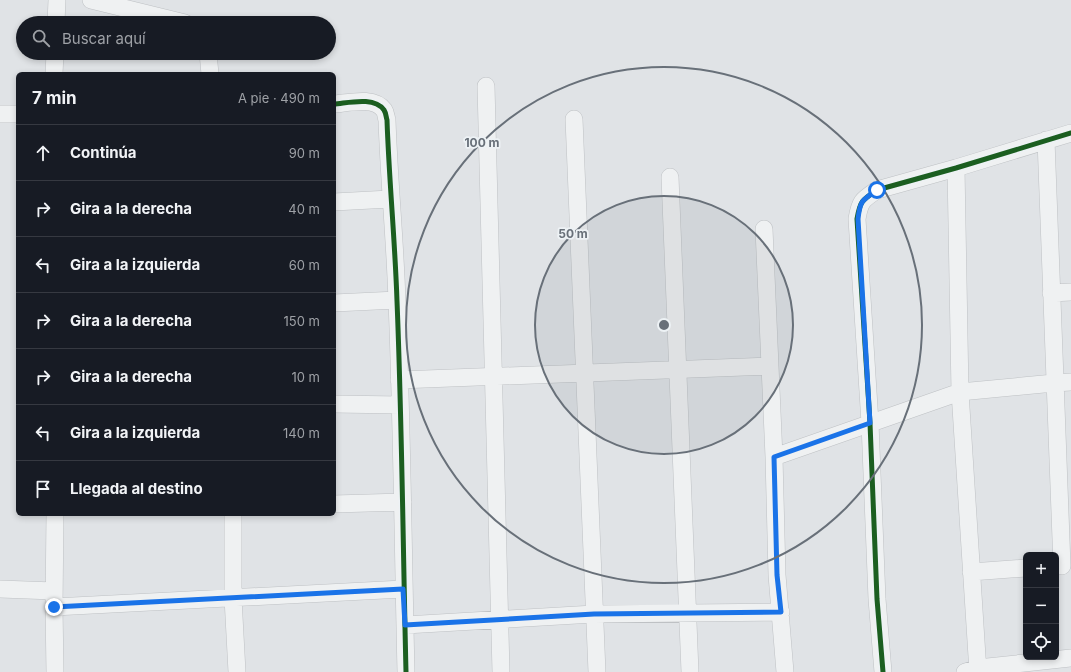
<!DOCTYPE html>
<html lang="es">
<head>
<meta charset="utf-8">
<style>
  :root { --surface:#171b24; --page:#242831; --text:#f1f3f6; --muted:#9ea1a6; --line:#363941 }
  body { margin:0; font-family:Inter,sans-serif; background:var(--page); color:var(--text) }
  .controls { position:absolute; right:12px; bottom:12px; display:grid; overflow:hidden; border-radius:6px; box-shadow:0 2px 6px #0003 }
  .controls button { width:36px; height:36px; display:grid; place-items:center; padding:0; border:0; border-bottom:1px solid var(--line); background:var(--surface); color:var(--text); font:20px sans-serif }
  .stop { position:absolute; width:12px; height:12px; margin:-9px; border:3px solid #1a73e8; border-radius:50%; background:#fff }
  .stop.end { background:#1a73e8; border-color:#fff; box-shadow:0 1px 4px #0008 }
  .list { margin:0; padding:0; list-style:none }
  h2 { display:flex; justify-content:space-between; align-items:center; height:52px; margin:0; padding:0 16px; font-size:17px }
  h2 small { font-size:13px; font-weight:400; color:var(--muted) }
  .list li { display:grid; grid-template-columns:26px 1fr auto; gap:12px; align-items:center; box-sizing:border-box; height:56px; padding:0 16px; border-top:1px solid var(--line) }
  .list b { display:block; font-size:15px; white-space:nowrap }
  .list em { font-size:13px; font-style:normal; color:var(--muted) }
  .icon { flex:none; width:22px; height:22px; fill:none; stroke:currentColor; stroke-width:2; stroke-linecap:round; stroke-linejoin:round }
  .map { position:relative; flex:none; width:1071px; height:672px; overflow:hidden }
  .search { position:absolute; background:var(--surface); box-shadow:0 2px 6px #0003; left:16px; top:16px; width:320px; height:44px; display:flex; align-items:center; gap:10px; box-sizing:border-box; padding:0 14px; border-radius:22px; color:var(--muted); font-size:15px }
  .panel { position:absolute; background:var(--surface); box-shadow:0 2px 6px #0003; left:16px; top:72px; width:320px; height:444px; border-radius:6px }
  .map>svg:first-child { display:block }
</style>
</head>
<body>
<div class="map">
<svg width="1071" height="672" viewBox="0 0 1071 672">
  <rect width="100%" height="100%" fill="#e0e3e6"/>
  <g fill="none" stroke-linecap="round" stroke-linejoin="round">
    <defs>
      <path id="street" d="M91 0 185 23
        M56 23 57 0
        M208 53 210 74
        M54 74 55 53
        M486 86 501 672
        M334 104C348 103 374 96 384 110 386 113 386 117 387 120 389 180 395 240 397 301 402 424 403 548 406 672
        M0 114H18
        M574 119 597 672
        M1046 140 1062 566
        M956 168 960 392 978 672
        M670 177 690 672
        M334 202 390 199
        M764 229 774 457 777 575 785 672
        M1051 293 1071 292
        M334 303 397 300
        M399 380 770 366
        M334 404 400 405
        M774 457 960 392 1054 383 1071 382
        M334 504 403 502
        M55 514 54 607 55 672
        M233 514V598L237 672
        M971 572 1026 568
        M0 589 54 591
        M54 607 403 589
        M405 625 594 614 781 612
        M883 672 877 599 870 423 857 219C860 201 862 200 877 190L956 168 1071 133
        M965 672 978 668 1071 658"/>
    </defs>
    <use href="#street" stroke="#bec1c4" stroke-width="18"/>
    <use href="#street" stroke="#eff1f2" stroke-width="17"/>
    <defs>
      <path id="cycleway" d="M334 104C348 103 374 96 384 110 386 113 386 117 387 120 389 180 395 240 397 301 402 424 403 548 406 672
        M883 672 877 599 870 423 857 219C860 201 862 200 877 190L956 168 1071 133"/>
    </defs>
    <use href="#cycleway" stroke="#edf2f5" stroke-width="8"/>
    <use href="#cycleway" stroke="#1b5e20" stroke-width="5"/>
  </g>
  <g fill="none" stroke-linecap="round" stroke-linejoin="round">
    <path stroke="#1a73e8" stroke-width="5" d="M54 607 403 589 405 625 594 614 781 612 777 575 774 457 870 423 858 219C860 201 862 200 877 190"/>
  </g>
  <circle cx="664" cy="325" r="129" fill="#687079" fill-opacity=".12"/>
  <g fill="none" stroke="#687079" stroke-width="2">
    <circle cx="664" cy="325" r="129"/>
    <circle cx="664" cy="325" r="258"/>
  </g>
  <circle cx="664" cy="325" r="6" fill="#687079" stroke="#edf2f5" stroke-width="2"/>
  <g font-size="12" text-anchor="middle" font-weight="bold" fill="#687079" stroke="#edf2f5" stroke-width="3.5" stroke-linejoin="round" paint-order="stroke">
    <text x="482" y="147">100 m</text>
    <text x="573" y="238">50 m</text>
  </g>
</svg>
<div class="controls">
<button>+</button>
<button>−</button>
<button><svg class="icon" aria-label="locate" viewBox="0 0 24 24"><circle cx="12" cy="12" r="6"/><path d="M12 2v4M12 18v4M2 12h4M18 12h4"/></svg></button>
</div>
<div class="stop" style="left:877px;top:190px"></div>
<div class="stop end" style="left:54px;top:607px"></div>
<div class="search"><svg class="icon" aria-label="search" viewBox="0 0 24 24"><circle cx="10" cy="10" r="6"/><path d="M15 15l6 6"/></svg>Buscar aquí</div>
<section class="panel">
<h2>7 min<small>A pie · 490 m</small></h2>
<ul class="list">
<li><svg class="icon" aria-label="ahead" viewBox="0 0 24 24"><path d="M12 20V5M6 11l6-6 6 6"/></svg><div><b>Continúa</b></div><em>90 m</em></li>
<li><svg class="icon" aria-label="right" viewBox="0 0 24 24"><path d="M7 20v-9h11M14 6l5 5-5 5"/></svg><div><b>Gira a la derecha</b></div><em>40 m</em></li>
<li><svg class="icon" aria-label="left" viewBox="0 0 24 24"><path d="M17 20v-9H6M10 6l-5 5 5 5"/></svg><div><b>Gira a la izquierda</b></div><em>60 m</em></li>
<li><svg class="icon" aria-label="right" viewBox="0 0 24 24"><path d="M7 20v-9h11M14 6l5 5-5 5"/></svg><div><b>Gira a la derecha</b></div><em>150 m</em></li>
<li><svg class="icon" aria-label="right" viewBox="0 0 24 24"><path d="M7 20v-9h11M14 6l5 5-5 5"/></svg><div><b>Gira a la derecha</b></div><em>10 m</em></li>
<li><svg class="icon" aria-label="left" viewBox="0 0 24 24"><path d="M17 20v-9H6M10 6l-5 5 5 5"/></svg><div><b>Gira a la izquierda</b></div><em>140 m</em></li>
<li><svg class="icon" aria-label="arrive" viewBox="0 0 24 24"><path d="M6 21V4h12l-3 4 3 4H6"/></svg><div><b>Llegada al destino</b></div></li>
</ul>
</section>
</div>
</body>
</html>
